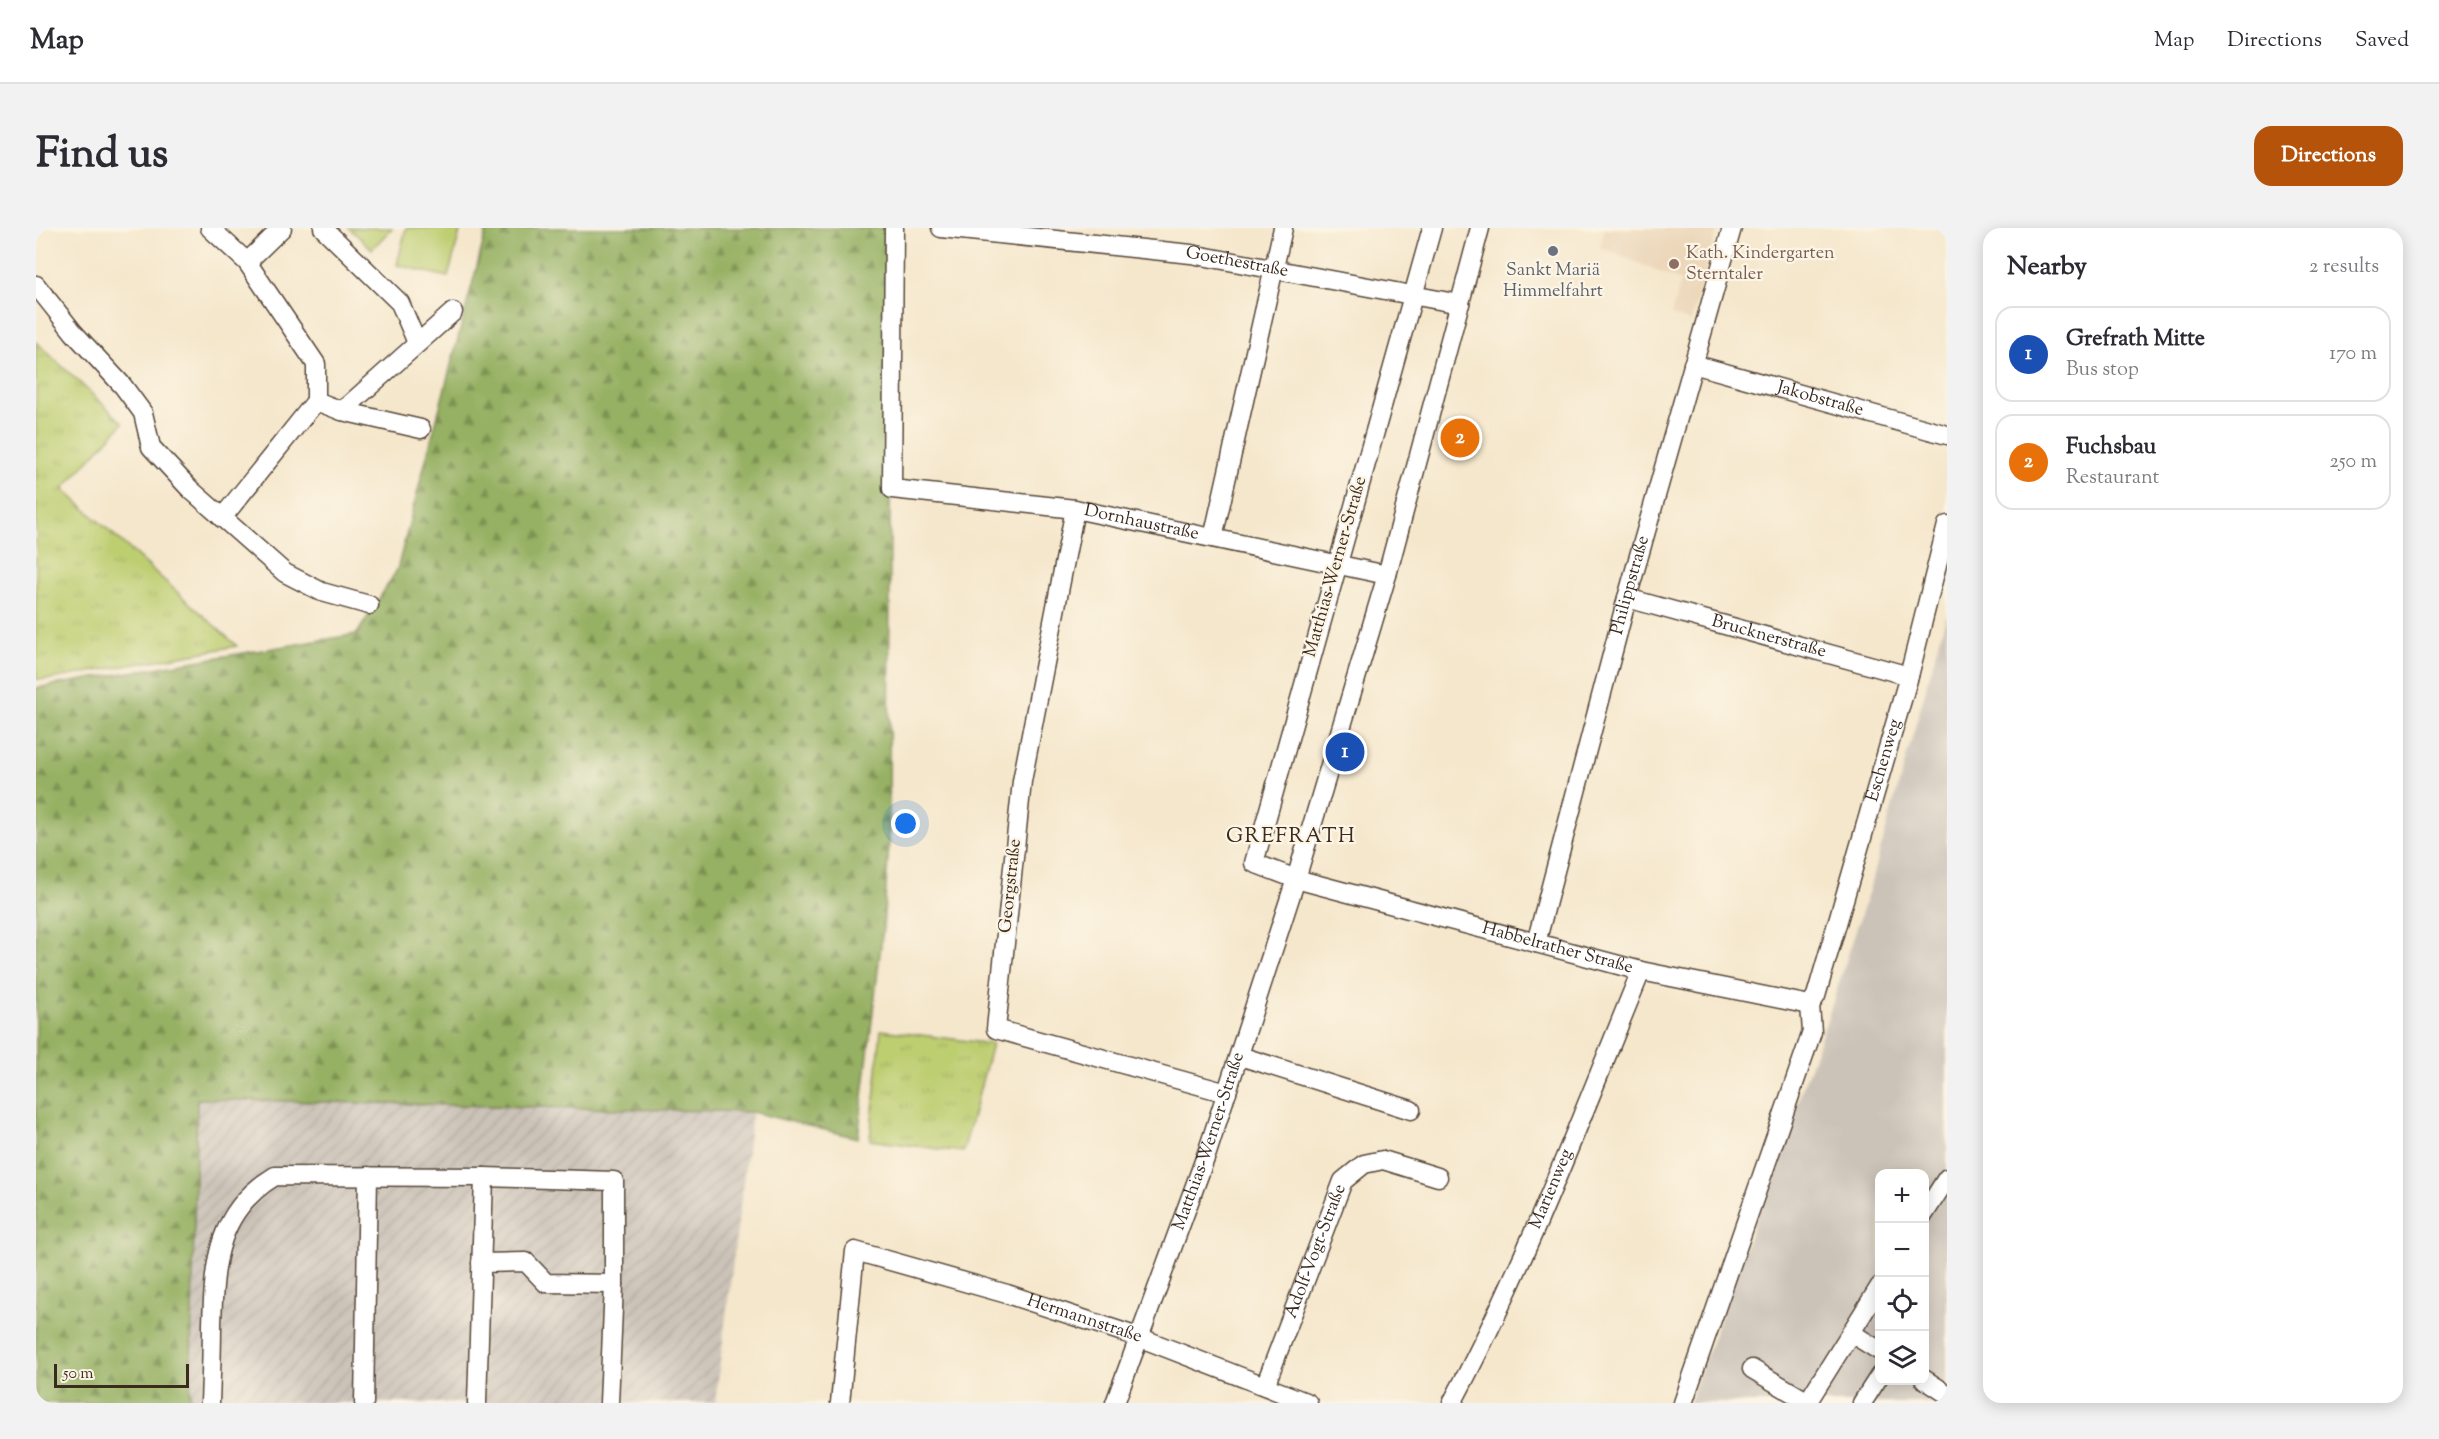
<!DOCTYPE html>
<html lang="en">
<head>
<meta charset="utf-8">
<style>
  :root { --surface:#fff; --page:#f2f2f3; --text:#2b2b33; --muted:#7c7c81; --line:#e1e1e2; --accent:#b45309 }
  body { margin:0; font-family:"Sorts Mill Goudy",serif; background:var(--page); color:var(--text) }
  .controls { position:absolute; right:18px; bottom:18px; display:grid; overflow:hidden; border-radius:12px; box-shadow:0 3px 15px #0003 }
  .controls button { width:54px; height:54px; display:grid; place-items:center; padding:0; border:0; border-bottom:2px solid var(--line); background:var(--surface); color:var(--text); font:30px sans-serif }
  .scale { position:absolute; left:18px; bottom:15px; width:135px; box-sizing:border-box; padding-left:6px; border:3px solid #3b2a1e; border-top:0; font-size:16px; line-height:21px; white-space:nowrap; color:#3b2a1e; -webkit-text-stroke:4px #fcf5e5; paint-order:stroke }
  .you { position:absolute; left:870px; top:596px; width:21px; height:21px; margin:-15px; border:4px solid #fff; border-radius:50%; background:#1a73e8; box-shadow:0 0 0 9px #1a73e833 }
  .badge { display:grid; place-items:center; width:39px; height:39px; border-radius:50%; background:var(--accent); color:#fff; font-size:20px; font-weight:700 }
  .pin { position:absolute; translate:-50% -50%; border:3px solid #fff; box-shadow:0 2px 6px #0006 }
  .list { margin:0; padding:0; list-style:none }
  h2 { display:flex; justify-content:space-between; align-items:center; height:78px; margin:0; padding:0 24px; font-size:26px }
  h2 small { font-size:20px; font-weight:400; color:var(--muted) }
  .list li { display:grid; grid-template-columns:39px 1fr auto; gap:18px; align-items:center; box-sizing:border-box; height:96px; margin:0 12px 12px; padding:0 12px; border:2px solid var(--line); border-radius:18px }
  .list b { display:block; font-size:22px; white-space:nowrap }
  .list p { margin:0; font-size:20px; white-space:nowrap; color:var(--muted) }
  .list em { font-size:20px; font-style:normal; color:var(--muted) }
  .icon { flex:none; width:33px; height:33px; fill:none; stroke:currentColor; stroke-width:2; stroke-linecap:round; stroke-linejoin:round }
  .map { position:relative; flex:none; width:1911px; height:1175px; overflow:hidden; border-radius:18px }
  header { display:flex; align-items:center; gap:36px; box-sizing:border-box; height:84px; padding:0 30px; background:var(--surface); border-bottom:2px solid var(--line) }
  header strong { font-size:28px }
  nav { display:flex; gap:33px; margin-inline-start:auto; font-size:21px }
  .intro { display:flex; align-items:center; justify-content:space-between; box-sizing:border-box; height:144px; padding:0 36px }
  h1 { margin:0; font-size:42px }
  .button { padding:15px 27px; border-radius:18px; background:var(--accent); color:#fff; font-size:21px; font-weight:700 }
  main { display:flex; gap:36px; padding:0 36px }
  aside { flex:1; background:var(--surface); border-radius:18px; box-shadow:0 3px 15px #0003 }
  .map>svg:first-child { display:block }
</style>
</head>
<body>
<header>
<strong>Map</strong>
<nav><a>Map</a><a>Directions</a><a>Saved</a></nav>
</header>
<div class="intro"><h1>Find us</h1><a class="button">Directions</a></div>
<main>
<div class="map">
<svg width="1911" height="1175" viewBox="0 0 1911 1175">
  <defs>
    <pattern id="industrial-furrows" width="10" height="10" patternUnits="userSpaceOnUse" patternTransform="scale(1.5)"><rect width="10" height="10" fill="#cbc2b8"/><path d="M-1 1l2-2M0 10L10 0M9 11l2-2" fill="none" stroke="#afa79e"/></pattern>
    <pattern id="grass-tufts" width="24" height="20" patternUnits="userSpaceOnUse" patternTransform="scale(1.5)"><rect width="24" height="20" fill="#bdce71"/><path d="M3 7l-1-3M5 7V3M7 7l1-3M15 17l-1-3M17 17v-4M19 17l1-3" fill="none" stroke="#a3b161"/></pattern>
    <pattern id="forest-firs" width="22" height="20" patternUnits="userSpaceOnUse" patternTransform="scale(1.5)"><rect width="22" height="20" fill="#96b163"/><path d="M5 1l3.5 6h-7zM16 11l3.5 6h-7z" fill="#7c9051"/></pattern>
  </defs>
  <rect width="100%" height="100%" fill="#fcf5e5"/>
  <filter id="ink" filterUnits="userSpaceOnUse"><feTurbulence type="fractalNoise" baseFrequency=".0167" numOctaves="2"/><feDisplacementMap in="SourceGraphic" scale="12" xChannelSelector="R" yChannelSelector="G"/><feConvolveMatrix kernelMatrix="1 2 1 2 8 2 1 2 1" color-interpolation-filters="sRGB"/></filter>
  <filter id="wash" filterUnits="userSpaceOnUse"><feTurbulence type="fractalNoise" baseFrequency=".008" numOctaves="4" result="noise"/><feDisplacementMap in="SourceGraphic" scale="24" xChannelSelector="R" yChannelSelector="G"/><feGaussianBlur stdDeviation="1.35" result="paint"/><feColorMatrix in="noise" values="0 0 0 0 0 0 0 0 0 0 0 0 0 0 0 0 0 1.4 0 .05"/><feComposite in="paint" operator="in"/></filter>
  <g filter="url(#wash)">
    <rect width="100%" height="100%" fill="#f5e7cc"/>
    <path fill="#ecd7ba" d="M1569 0H1682L1655 94 1635 87 1645 53 1564 19Z"/>
    <path fill="url(#industrial-furrows)" d="M160 871 716 884 679 1175H154Z"/>
    <path fill="#cbc2b8" fill-rule="evenodd" d="M1911 386V1175H1653L1791 792 1833 662ZM1844 946H1888V1152H1844Z"/>
    <path fill="url(#grass-tufts)" stroke="#7c7c48" stroke-width="1.5" d="M0 114 87 195 27 261 201 418 15 451H0Z
      M845 802 956 816 927 924 834 912Z"/>
    <path fill="url(#forest-firs)" stroke="#686e40" stroke-width="1.5" d="M451 0H855L853 618 847 700 822 910 716 884 161 871 154 1175H0V460L321 406 361 342Z"/>
    <path fill="#bdce71" stroke="#7c7c48" stroke-width="1.5" d="M313 0H356L336 21Z
      M370 0H425L412 49 361 37Z"/>
  </g>
  <g filter="url(#ink)">
    <g fill="none" stroke-linecap="round" stroke-linejoin="round">
      <defs>
        <g id="minor">
          <path d="M174 0 211 34 280 136V173"/>
          <path d="M287 0 364 75 381 115"/>
          <path id="s1" d="M858 0 856 261 1039 281 1351 347"/>
          <path id="s2" d="M905 0 1155 26 1424 76"/>
          <path id="s3" d="M1396 0 1218 635 1260 651 1605 743 1774 777 1780 768 1873 448 1911 297"/>
          <path d="M211 34 246 0"/>
          <path d="M0 57 38 105 87 158 107 185 115 219 154 261 249 345 286 364 333 377"/>
          <path id="s4" d="M1657 136 1911 207"/>
          <path d="M385 201 306 183 417 84"/>
          <path d="M1039 281 986 553 960 801 1191 865"/>
          <path d="M186 290 280 173 306 183"/>
          <path d="M1177 310 1247 0"/>
          <path id="s5" d="M1591 370 1873 448"/>
          <path id="s6" d="M1500 715 1591 370 1696 0"/>
          <path d="M1204 828 1375 882"/>
          <path d="M1888 986 1911 950"/>
          <path d="M445 1035 490 1034 510 1055 578 1056"/>
          <path d="M1815 1105 1844 1123"/>
          <path d="M1716 1141 1772 1174"/>
          <path d="M1888 1151 1911 1166"/>
          <path id="s7" d="M1229 1158 1307 953 1328 936 1347 932 1402 949"/>
          <path d="M174 1175C175 1149 176 1123 176 1096 178 1034 181 983 239 948L448 949 578 953V1056L573 1175"/>
          <path d="M328 1175 332 948"/>
          <path d="M441 1175 448 949"/>
          <path id="s8" d="M804 1175 819 1023 971 1066 1105 1110 1272 1175"/>
          <path id="s9" d="M1079 1175 1171 925 1260 651 1351 347 1444 0"/>
          <path id="s10" d="M1416 1175C1490 1036 1545 889 1605 743"/>
          <path d="M1647 1175 1776 804 1774 777"/>
          <path d="M1771 1175 1844 1058"/>
          <path d="M1826 1175 1844 1147"/>
        </g>
      </defs>
      <use href="#minor" stroke="#574638" stroke-width="21"/>
      <use href="#minor" stroke="#fff" stroke-width="18"/>
    </g>
  </g>
  <circle fill="#6b7280" stroke="#fcf5e5" stroke-width="2" cx="1517" cy="23" r="6"/>
  <circle fill="#8d6e63" stroke="#fcf5e5" stroke-width="2" cx="1638" cy="36" r="6"/>
  <g text-anchor="middle" dominant-baseline="central" stroke-width="4.5" stroke-linejoin="round" paint-order="stroke">
    <g font-size="18" fill="#785e54" stroke="#fcf5e5" text-anchor="start">
      <text x="1650" y="26">Kath. Kindergarten<tspan x="1650" dy="21">Sterntaler</tspan></text>
    </g>
    <g font-size="18" fill="#3b2a1e" stroke="#fcf5e5">
      <text stroke="none"><textPath href="#s2" startOffset="298">Goethestraße</textPath></text>
      <text stroke="none"><textPath href="#s4" startOffset="132">Jakobstraße</textPath></text>
      <text stroke="none"><textPath href="#s1" startOffset="513">Dornhaustraße</textPath></text>
      <text transform="translate(1300 339) rotate(-74)">Matthias-Werner-Straße</text>
      <text stroke="none"><textPath href="#s6" startOffset="370">Philippstraße</textPath></text>
      <text stroke="none"><textPath href="#s5" startOffset="147">Brucknerstraße</textPath></text>
      <text stroke="none"><textPath href="#s3" startOffset="1490">Eschenweg</textPath></text>
      <text transform="translate(975 658) rotate(-84)">Georgstraße</text>
      <text stroke="none"><textPath href="#s3" startOffset="975">Habbelrather Straße</textPath></text>
      <text stroke="none"><textPath href="#s9" startOffset="278">Matthias-Werner-Straße</textPath></text>
      <text stroke="none"><textPath href="#s10" startOffset="236">Marienweg</textPath></text>
      <text stroke="none"><textPath href="#s7" startOffset="144">Adolf-Vogt-Straße</textPath></text>
      <text stroke="none"><textPath href="#s8" startOffset="392">Hermannstraße</textPath></text>
    </g>
    <g font-size="18" fill="#5b616d" stroke="#fcf5e5">
      <text x="1517" y="43">Sankt Mariä<tspan x="1517" dy="21">Himmelfahrt</tspan></text>
    </g>
    <g font-size="21" letter-spacing="1.5" fill="#3b2a1e" stroke="#fcf5e5">
      <text x="1255" y="609">GREFRATH</text>
    </g>
  </g>
</svg>
<div class="controls">
<button>+</button>
<button>−</button>
<button><svg class="icon" aria-label="locate" viewBox="0 0 24 24"><circle cx="12" cy="12" r="6"/><path d="M12 2v4M12 18v4M2 12h4M18 12h4"/></svg></button>
<button><svg class="icon" aria-label="layers" viewBox="0 0 24 24"><path d="M12 4l9 5-9 5-9-5zM3 14l9 5 9-5"/></svg></button>
</div>
<div class="scale">50 m</div>
<div class="you"></div>
<div class="pin badge" style="left:1309px;top:524px;background:#1a4fb4">1</div>
<div class="pin badge" style="left:1424px;top:210px;background:#e8710a">2</div>
</div>
<aside>
<h2>Nearby<small>2 results</small></h2>
<ul class="list">
<li><span class="badge" style="background:#1a4fb4">1</span><div><b>Grefrath Mitte</b><p>Bus stop</p></div><em>170 m</em></li>
<li><span class="badge" style="background:#e8710a">2</span><div><b>Fuchsbau</b><p>Restaurant</p></div><em>250 m</em></li>
</ul>
</aside>
</main>
</body>
</html>
